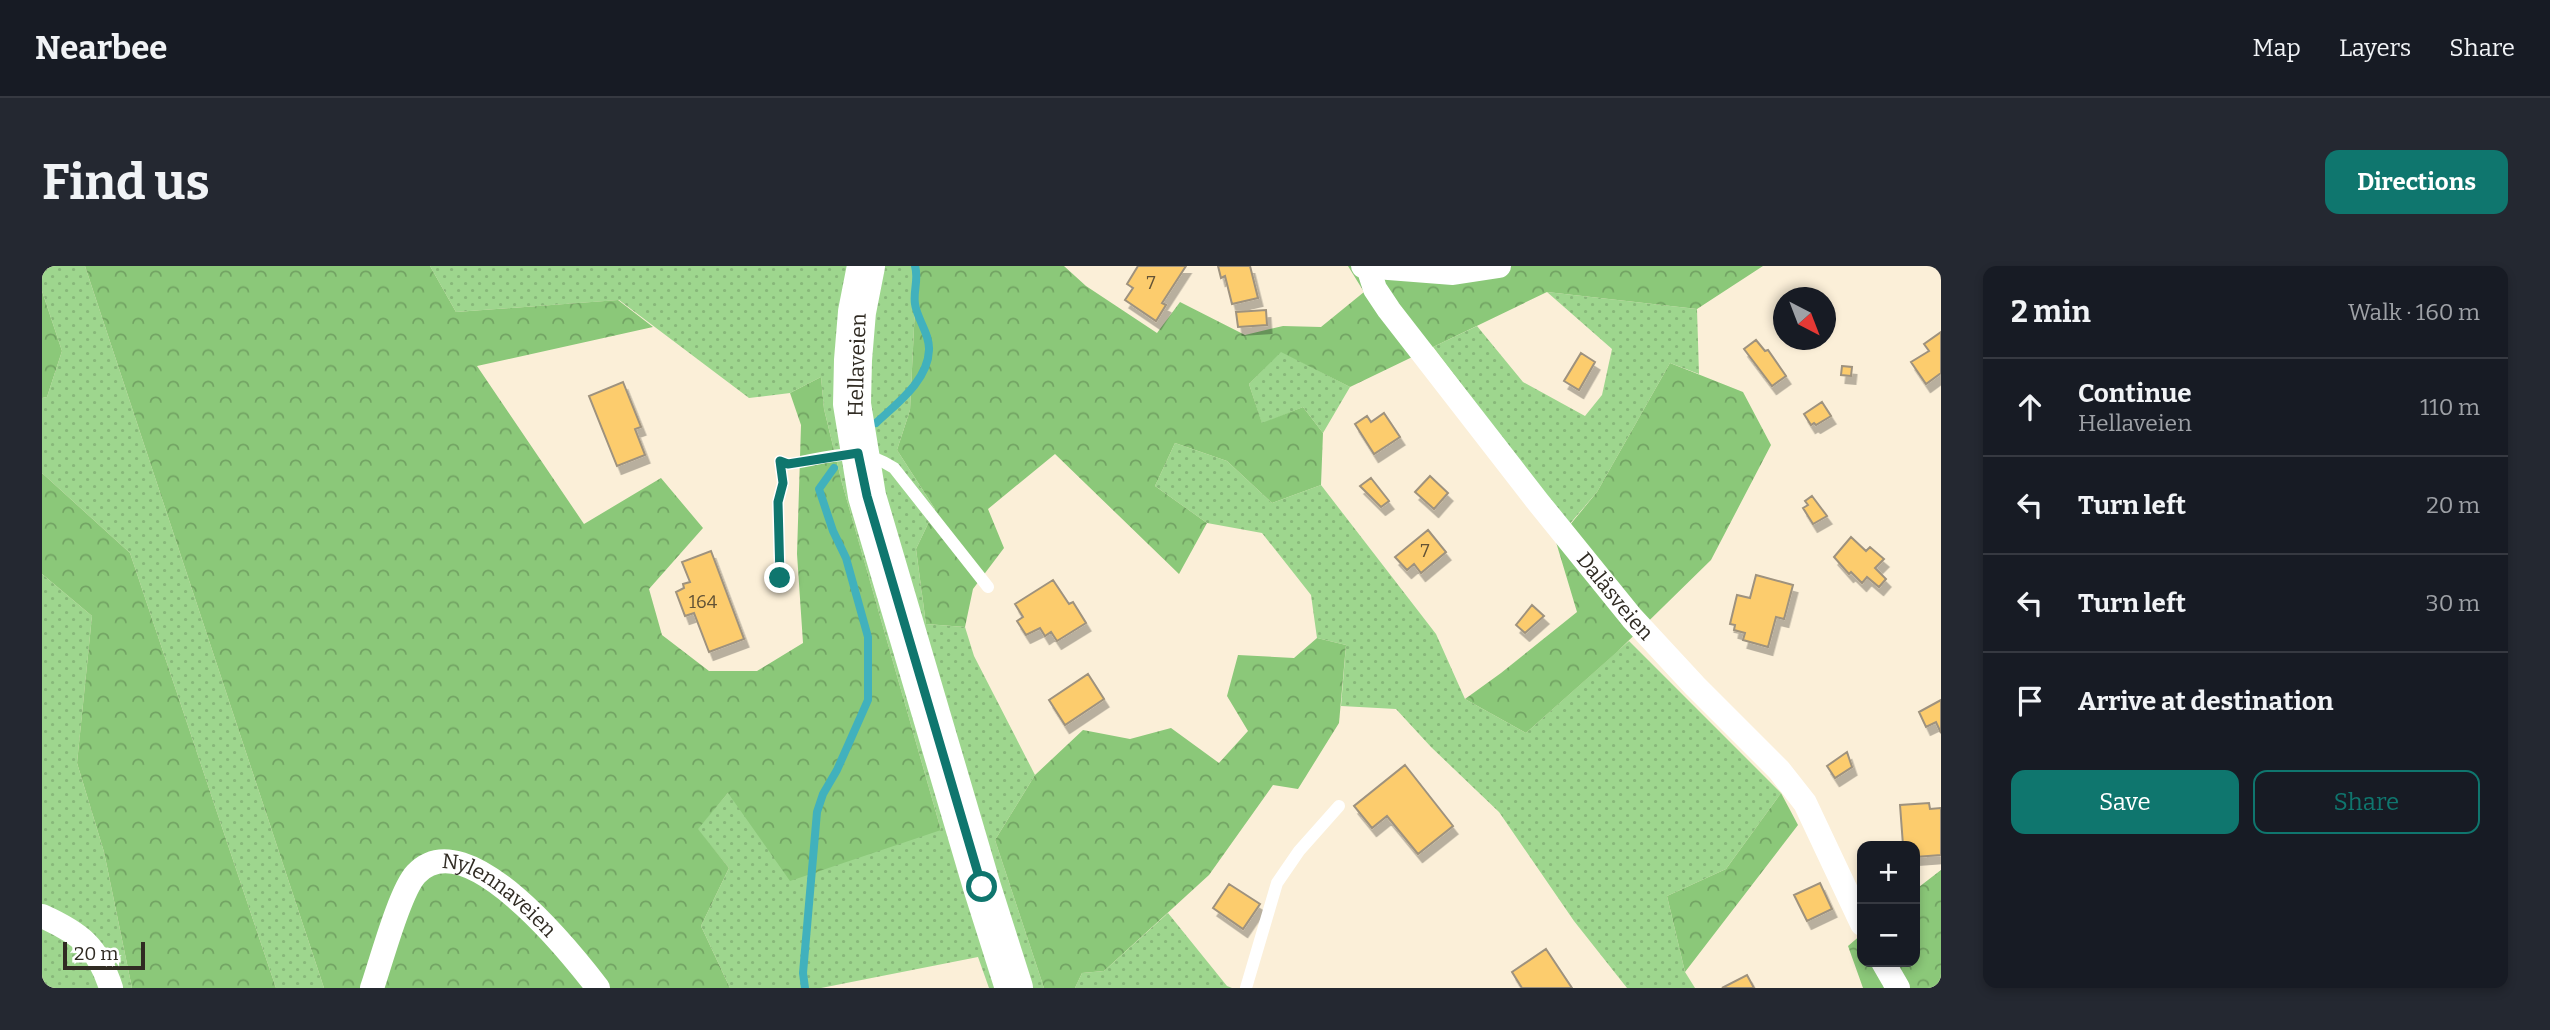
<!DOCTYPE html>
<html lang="en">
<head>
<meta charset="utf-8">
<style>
  :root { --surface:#171b24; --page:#242831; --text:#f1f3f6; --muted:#9ea1a6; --line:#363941; --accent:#0f766e }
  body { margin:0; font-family:Bitter,serif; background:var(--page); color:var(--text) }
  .controls { position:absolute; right:21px; bottom:21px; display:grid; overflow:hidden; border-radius:14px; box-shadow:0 4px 10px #0003 }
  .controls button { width:63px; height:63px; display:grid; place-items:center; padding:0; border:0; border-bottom:2px solid var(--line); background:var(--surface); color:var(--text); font:35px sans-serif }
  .compass { position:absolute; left:1731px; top:21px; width:63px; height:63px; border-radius:50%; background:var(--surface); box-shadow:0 4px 10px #0003; rotate:138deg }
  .scale { position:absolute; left:21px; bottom:18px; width:82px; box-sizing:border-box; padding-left:7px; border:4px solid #302b23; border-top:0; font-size:19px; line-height:24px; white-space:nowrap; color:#302b23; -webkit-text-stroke:5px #fff; paint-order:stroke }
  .stop { position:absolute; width:21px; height:21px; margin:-16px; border:5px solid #0f766e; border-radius:50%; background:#fff }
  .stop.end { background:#0f766e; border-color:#fff; box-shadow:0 2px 7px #0008 }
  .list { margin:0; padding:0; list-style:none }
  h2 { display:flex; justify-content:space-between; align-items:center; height:91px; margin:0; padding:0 28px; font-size:30px }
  h2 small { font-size:23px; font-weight:400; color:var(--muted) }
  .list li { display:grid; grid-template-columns:46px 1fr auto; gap:21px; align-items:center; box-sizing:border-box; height:98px; padding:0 28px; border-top:2px solid var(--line) }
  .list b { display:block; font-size:26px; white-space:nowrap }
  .list p { margin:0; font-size:23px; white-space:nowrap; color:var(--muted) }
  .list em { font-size:23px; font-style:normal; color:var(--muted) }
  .actions { display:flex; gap:14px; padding:21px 28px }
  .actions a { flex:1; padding:16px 0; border:2px solid var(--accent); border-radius:14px; text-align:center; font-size:24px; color:var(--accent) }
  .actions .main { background:var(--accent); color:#fff }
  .icon { flex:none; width:38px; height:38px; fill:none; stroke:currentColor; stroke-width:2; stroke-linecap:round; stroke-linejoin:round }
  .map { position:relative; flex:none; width:1899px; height:722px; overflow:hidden; border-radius:14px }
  header { display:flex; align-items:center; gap:42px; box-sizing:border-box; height:98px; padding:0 35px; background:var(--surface); border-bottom:2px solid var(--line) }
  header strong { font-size:33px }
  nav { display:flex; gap:38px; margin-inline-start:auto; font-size:24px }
  .intro { display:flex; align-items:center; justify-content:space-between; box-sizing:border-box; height:168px; padding:0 42px }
  h1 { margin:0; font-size:49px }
  .button { padding:18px 32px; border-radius:14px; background:var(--accent); color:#fff; font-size:24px; font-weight:700 }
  main { display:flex; gap:42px; padding:0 42px }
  aside { flex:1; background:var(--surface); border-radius:14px; box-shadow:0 4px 10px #0003 }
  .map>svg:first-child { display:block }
</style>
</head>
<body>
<header>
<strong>Nearbee</strong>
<nav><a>Map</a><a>Layers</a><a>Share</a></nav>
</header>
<div class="intro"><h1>Find us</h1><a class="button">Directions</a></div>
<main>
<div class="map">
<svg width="1899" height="722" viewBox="0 0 1899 722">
  <defs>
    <pattern id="grass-dots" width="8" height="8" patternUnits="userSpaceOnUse" patternTransform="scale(1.75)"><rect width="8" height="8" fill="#9ed68e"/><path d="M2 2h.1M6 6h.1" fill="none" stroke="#88b87a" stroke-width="1.8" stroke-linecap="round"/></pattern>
    <pattern id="forest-crowns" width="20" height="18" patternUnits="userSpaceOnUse" patternTransform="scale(1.75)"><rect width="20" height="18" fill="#8bc879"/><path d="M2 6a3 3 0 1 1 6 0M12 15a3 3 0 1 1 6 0" fill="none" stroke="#72a363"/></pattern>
    <filter id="shadow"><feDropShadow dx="4.5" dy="8" stdDeviation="0" flood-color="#0004"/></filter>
  </defs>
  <rect width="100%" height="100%" fill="#fbefd8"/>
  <path fill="url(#grass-dots)" d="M0 0H43L282 722H234L88 287 0 207V132L5 131 20 85 0 25Z
    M388 0H875L868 144 855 184 893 243 874 283 884 358 923 361 932 390 993 509 953 574 1002 722H947L936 691 779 722H688L659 660 687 602 655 563 686 527 899 564 800 217 782 143 779 111 748 127 707 132 577 34 414 46Z
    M1505 26 1655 43 1657 108 1628 97 1555 226 1526 260 1391 81 1435 60 1481 116 1543 150 1560 129 1570 83Z
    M1239 85 1308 121 1281 167 1261 141 1220 158 1207 118Z
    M1133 177 1185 195 1230 237 1279 219 1394 368 1423 433 1484 467 1587 375 1739 527 1684 603 1625 630 1643 706 1653 722H1585L1532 655 1457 546 1389 481 1354 443 1299 440 1304 379 1275 372 1269 329 1220 267 1165 257 1113 220Z
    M0 308 50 350 35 497 62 586 90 722H0Z
    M1126 647 1185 720 1190 722H1033L1040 707 1062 705Z"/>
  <path fill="url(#forest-crowns)" d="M43 0H388L414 46 576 34 611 61 435 100 542 258 619 212 661 262 607 323 620 369 667 405H715L761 377 755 288 759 159 748 127 779 111 782 143 800 217 899 564 748 615 686 527 656 563 687 602 659 660 688 722H282Z
    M875 0H1022L1044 20 1115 67 1138 36 1203 69 1241 60 1279 61 1322 26 1306 0H1721L1655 43 1505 26 1308 121 1239 86 1207 118 1220 157 1261 141 1281 167 1279 219 1230 237 1185 195 1133 177 1113 220 1165 257 1137 308 1013 188 946 243 962 282 931 323 923 361 884 358 874 283 893 243 855 184 868 144Z
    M0 25 20 85 5 131 0 132Z
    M1628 97 1701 126 1729 179 1669 294 1575 386 1484 467 1423 433 1459 407 1535 346 1514 276 1555 226Z
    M0 207 88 287 234 722H90L62 586 35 497 50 350 0 308Z
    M1275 372 1304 379 1297 457 1256 523 1231 519 1167 609 1062 705 1040 707 1033 722H1002L953 574 993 509 1041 464 1088 473 1129 462 1177 497 1206 465 1185 430 1196 389 1252 392Z
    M1739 527 1756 559 1643 706 1625 630 1684 603Z
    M1899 604V722H1821L1806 680 1820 668V696H1873V624Z"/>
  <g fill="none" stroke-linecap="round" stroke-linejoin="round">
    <path stroke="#41b1bd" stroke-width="8" d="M834 157C854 138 886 115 887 84 888 68 875 53 873 38 871 25 877 13 873 0
      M763 722 761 707 775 546 781 528 795 504 826 434V371L804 292 791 265 777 223 792 202"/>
  </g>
  <path fill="#fccc6d" stroke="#9e927e" stroke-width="2" filter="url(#shadow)" d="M1096 0H1144L1120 37 1124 39 1114 55 1083 34 1091 22 1085 18Z
    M1176 0H1208L1216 32 1190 38 1183 10 1179 12Z
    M1224 44 1225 59 1196 61 1194 46Z
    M1899 66V107L1884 118 1869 96 1887 85 1882 78Z
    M1714 74 1723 85 1726 84 1744 110 1730 120 1702 83Z
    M1539 87 1553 96 1537 124 1522 115Z
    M1800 100 1810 101 1809 110 1799 109Z
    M581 116 599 161 593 163 603 189 575 200 547 130Z
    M1780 136 1789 150 1774 159 1772 157 1769 159 1762 148Z
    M1342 147 1358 171 1332 188 1313 158 1325 150 1329 156Z
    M1388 210 1406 227 1392 243 1373 226Z
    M1329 212 1347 235 1339 241 1318 220Z
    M1770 230 1785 250 1771 258 1761 242 1766 239 1763 235Z
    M1386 264 1404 286 1379 307 1372 298 1365 304 1353 291Z
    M1809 271 1824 285 1828 281 1842 293 1833 302 1844 313 1837 321 1825 311 1820 317 1809 306 1807 308 1792 291Z
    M669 285 702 373 667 386 652 347 643 350 634 326 642 322 641 318 648 316 640 296Z
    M1714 309 1751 319 1742 353 1734 351 1726 381 1701 374 1703 367 1692 364 1693 359 1688 358 1695 329 1708 332Z
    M1011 314 1027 338 1031 336 1044 357 1015 375 1009 366 1003 370 998 362 984 369 975 355 981 351 973 338Z
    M1490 339 1502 350 1483 367 1474 359Z
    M1046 408 1062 433 1023 459 1007 434Z
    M1899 434V467L1894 456 1884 461 1877 446Z
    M1805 486 1810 501 1793 512 1785 500Z
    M1363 499 1411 560 1376 588 1345 550 1330 562 1312 540Z
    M1887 537 1888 543 1899 542V589L1873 591V580L1861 579 1858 539Z
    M1778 617 1790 643 1765 655 1752 629Z
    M1187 618 1218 638 1201 663 1171 642Z
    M1504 683 1530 722H1480L1470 706Z
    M1705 709 1712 722H1680Z"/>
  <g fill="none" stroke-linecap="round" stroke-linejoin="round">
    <path stroke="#fff" stroke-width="12" d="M738 312 736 236 741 217 738 195 746 198C787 192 815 178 852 202L946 321
      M1204 722 1235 617 1257 585 1297 540"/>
    <g stroke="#fff" stroke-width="24">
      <path d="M1321 0 1411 7 1457 0"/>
      <path id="s1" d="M1326 1 1333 23 1347 44 1496 236 1590 352 1653 420 1737 504 1763 537 1820 658"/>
      <path d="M0 650C38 667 56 681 69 722"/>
      <path d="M1841 696 1856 722"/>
      <path id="s2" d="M330 722C339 696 358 625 374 608 424 554 529 687 556 722"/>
    </g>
    <path stroke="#fff" stroke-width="38" d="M824 0 815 46 811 94 810 138 825 230 940 621 972 722"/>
  </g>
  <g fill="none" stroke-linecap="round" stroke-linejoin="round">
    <path stroke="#0f766e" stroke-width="9" d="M738 312 736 236 741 217 738 195 746 198 816 187 825 230 940 621"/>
  </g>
  <g text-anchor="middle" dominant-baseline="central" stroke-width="7" stroke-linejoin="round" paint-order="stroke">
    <g font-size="18" fill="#635336">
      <text x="1109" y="17">7</text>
      <text x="1383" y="285">7</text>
      <text x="661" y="336">164</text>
    </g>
    <g font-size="21" fill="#302b23" stroke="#fff">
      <text transform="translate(815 99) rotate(-88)">Hellaveien</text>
      <text stroke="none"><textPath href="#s1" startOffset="413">Dalåsveien</textPath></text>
      <text stroke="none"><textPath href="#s2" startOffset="220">Nylennaveien</textPath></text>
    </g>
  </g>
</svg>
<div class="controls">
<button>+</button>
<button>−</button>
</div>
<svg class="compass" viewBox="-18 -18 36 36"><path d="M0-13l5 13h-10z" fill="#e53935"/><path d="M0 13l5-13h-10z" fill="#9ea1a6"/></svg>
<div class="scale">20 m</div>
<div class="stop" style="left:940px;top:621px"></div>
<div class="stop end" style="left:738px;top:312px"></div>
</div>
<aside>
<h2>2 min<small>Walk · 160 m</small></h2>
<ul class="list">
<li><svg class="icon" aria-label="ahead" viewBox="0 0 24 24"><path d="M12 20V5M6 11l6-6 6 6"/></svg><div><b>Continue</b><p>Hellaveien</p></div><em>110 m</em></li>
<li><svg class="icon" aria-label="left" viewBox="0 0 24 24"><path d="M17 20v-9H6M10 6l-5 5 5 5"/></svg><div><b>Turn left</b></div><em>20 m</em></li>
<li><svg class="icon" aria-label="left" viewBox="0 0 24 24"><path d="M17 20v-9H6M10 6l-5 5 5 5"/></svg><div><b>Turn left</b></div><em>30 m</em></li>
<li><svg class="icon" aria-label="arrive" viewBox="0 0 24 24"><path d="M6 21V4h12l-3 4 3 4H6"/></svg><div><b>Arrive at destination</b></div></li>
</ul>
<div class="actions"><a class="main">Save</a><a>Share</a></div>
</aside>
</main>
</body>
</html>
